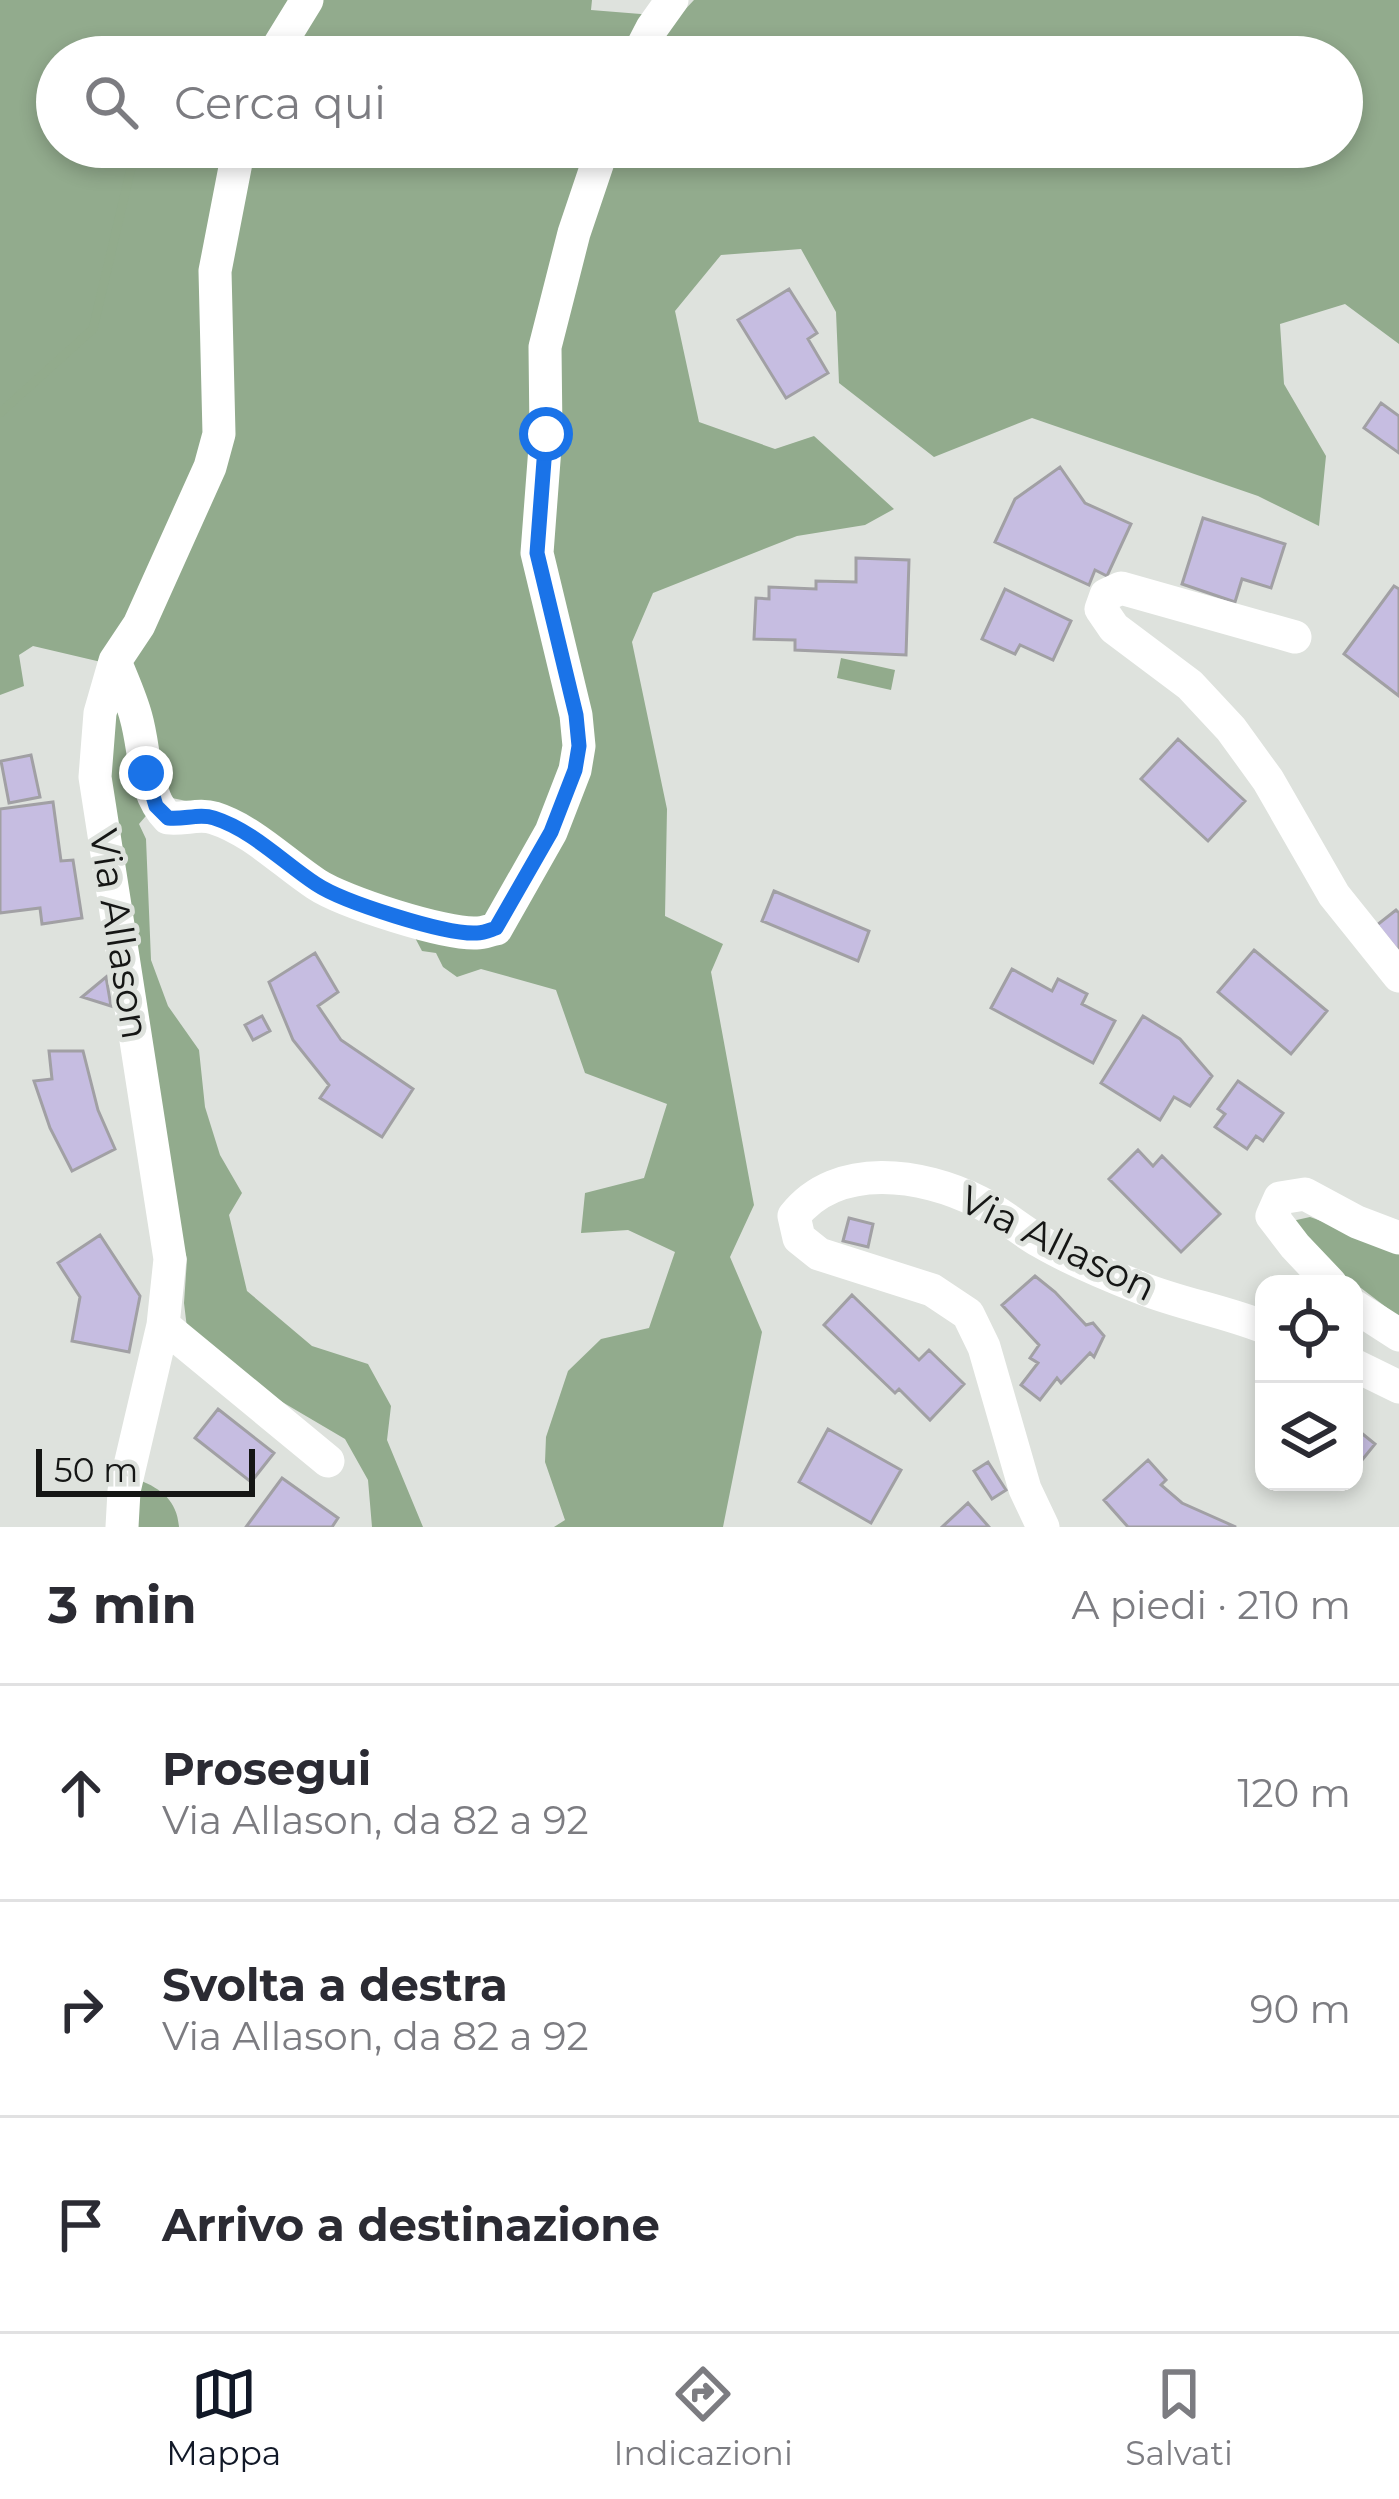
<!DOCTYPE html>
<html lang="it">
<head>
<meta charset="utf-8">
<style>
  :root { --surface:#fff; --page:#f2f2f3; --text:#2b2b33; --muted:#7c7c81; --line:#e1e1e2; --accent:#111827 }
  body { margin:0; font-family:Montserrat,sans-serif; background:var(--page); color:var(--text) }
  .controls { position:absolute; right:36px; bottom:36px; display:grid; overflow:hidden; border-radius:24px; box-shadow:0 6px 18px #0003 }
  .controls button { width:108px; height:108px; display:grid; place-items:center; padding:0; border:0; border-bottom:3px solid var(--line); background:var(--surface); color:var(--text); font:60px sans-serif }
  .scale { position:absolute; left:36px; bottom:30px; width:219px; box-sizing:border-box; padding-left:12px; border:6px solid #151615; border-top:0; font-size:33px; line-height:42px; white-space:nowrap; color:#151615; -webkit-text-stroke:9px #dee2dd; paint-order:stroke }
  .stop { position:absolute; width:36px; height:36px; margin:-27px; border:9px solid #1a73e8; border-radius:50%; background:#fff }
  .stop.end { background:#1a73e8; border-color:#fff; box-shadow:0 3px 12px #0008 }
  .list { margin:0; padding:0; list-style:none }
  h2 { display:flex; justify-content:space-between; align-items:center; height:156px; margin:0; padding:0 48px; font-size:51px }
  h2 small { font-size:39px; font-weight:400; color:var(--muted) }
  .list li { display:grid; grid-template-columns:78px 1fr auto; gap:36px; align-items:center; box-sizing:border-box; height:216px; padding:0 48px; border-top:3px solid var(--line) }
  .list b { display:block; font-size:45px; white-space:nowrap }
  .list p { margin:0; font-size:39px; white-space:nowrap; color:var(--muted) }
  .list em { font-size:39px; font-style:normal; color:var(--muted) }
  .icon { flex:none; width:66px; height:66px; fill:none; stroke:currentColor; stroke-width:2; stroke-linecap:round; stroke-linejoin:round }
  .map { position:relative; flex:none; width:1399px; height:1527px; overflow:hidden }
  .search { position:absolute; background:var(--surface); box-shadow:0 6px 18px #0003; left:36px; right:36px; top:36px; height:132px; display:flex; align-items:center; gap:30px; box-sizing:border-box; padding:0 42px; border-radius:66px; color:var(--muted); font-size:45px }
  .sheet { height:804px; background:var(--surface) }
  nav { display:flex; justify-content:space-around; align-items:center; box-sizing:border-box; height:168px; border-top:3px solid var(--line); background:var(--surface); font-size:33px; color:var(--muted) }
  nav a { display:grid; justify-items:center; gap:6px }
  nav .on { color:var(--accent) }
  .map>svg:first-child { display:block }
</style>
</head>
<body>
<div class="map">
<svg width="1399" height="1527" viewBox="0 0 1399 1527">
  <rect width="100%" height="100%" fill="#dee2dd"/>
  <path fill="#92ab8d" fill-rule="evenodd" d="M0 0H592L591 10 678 17 694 0H1399V344L1345 304 1280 324 1284 384 1326 456 1319 526 1258 496 1032 418 934 457 839 383 836 312 801 249 721 255 675 311 699 422 775 449 814 436 894 509 865 525 797 536 653 593 632 642 667 809 665 916 723 944 711 972 754 1205 730 1257 762 1332 723 1527H554L565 1520 545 1462 546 1437 568 1371 601 1339 649 1328 675 1252 628 1230 581 1233 585 1193 644 1178 667 1104 585 1073 556 990 481 969 457 977 443 967 436 953 422 951 412 932 225 809 172 798 131 669 33 646 19 655 24 686 0 695ZM57 57H1342V147H57Z
    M117 699 151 810 139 824 146 839 151 960 168 1006 199 1050 205 1107 220 1155 242 1193 229 1215 247 1291 312 1346 368 1364 391 1406 387 1440 423 1527H372L368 1480 345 1439 272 1396 187 1328 184 1303 187 1259 169 1197 101 776Z
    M1310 1217 1399 1249V1317L1319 1256 1292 1221Z
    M139 1480C162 1489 177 1501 179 1527H132Z"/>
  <path fill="#92ab8c" d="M841 658 895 670 891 690 837 678Z"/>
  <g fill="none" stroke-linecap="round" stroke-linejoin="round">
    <path stroke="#92ab8c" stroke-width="9" d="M157 57 159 50
      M0 413 93 329 136 147"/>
  </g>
  <path fill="#c6bde1" stroke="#a1a0a4" stroke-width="3" d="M789 289 817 333 808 339 828 373 786 398 738 320Z
    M1381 403 1399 416V453L1364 428Z
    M1060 467 1085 503 1131 524 1107 576 1095 570 1089 585 995 542 1015 499Z
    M1203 518 1285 544 1271 588 1242 579 1235 602 1182 584Z
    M856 558 909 560 906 655 795 650V640L754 639 756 598 769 599V587L816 589V581L856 582Z
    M1394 586 1399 589V696L1344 654Z
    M1005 589 1071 621 1053 660 1020 645 1015 654 982 639Z
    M1178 739 1245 801 1208 841 1141 779Z
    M31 755 40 797 9 803 1 761Z
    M53 802 61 861 73 860 82 918 42 924 40 908 0 913V809Z
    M774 891 869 931 858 961 762 921Z
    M1396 910 1399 913V952L1377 925Z
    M1254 950 1327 1011 1291 1054 1218 992Z
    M315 953 338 992 318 1006 341 1040 413 1089 382 1137 320 1098 329 1085 293 1040 269 982Z
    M1012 969 1052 991 1058 979 1087 994 1082 1004 1115 1021 1093 1063 991 1008Z
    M106 977 111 1006 82 997Z
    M262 1016 270 1031 253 1040 245 1025Z
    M1143 1016 1180 1039 1212 1076 1190 1106 1174 1097 1160 1120 1101 1083Z
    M49 1051H83L98 1110 115 1149 72 1171 50 1128 34 1081 52 1079Z
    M1238 1081 1283 1113 1263 1141 1256 1136 1247 1149 1215 1127 1225 1114 1218 1109Z
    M1138 1150 1153 1166 1162 1156 1220 1214 1181 1252 1109 1179Z
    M849 1218 873 1224 868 1247 843 1241Z
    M100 1235 140 1296 129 1352 72 1341 80 1297 58 1263Z
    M1035 1276 1055 1292 1086 1325 1093 1323 1104 1336 1094 1357 1090 1353 1061 1383 1057 1378 1040 1400 1021 1385 1038 1363 1030 1358 1039 1345 1002 1305Z
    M852 1295 919 1360 929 1350 964 1384 930 1420 899 1389 895 1393 824 1325Z
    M218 1409 274 1453 251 1482 195 1438Z
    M1354 1427 1375 1444 1354 1470Z
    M828 1429 901 1470 871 1523 799 1482Z
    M1148 1460 1166 1480 1161 1485 1182 1503 1236 1527H1128L1104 1500Z
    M988 1462 1006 1490 992 1499 974 1471Z
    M282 1478 338 1518 332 1527H246Z
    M968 1503 989 1527H942Z"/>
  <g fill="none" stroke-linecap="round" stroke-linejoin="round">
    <path stroke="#fff" stroke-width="33" d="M272 57 307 0
      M637 57 652 28 672 0
      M1295 637 1121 588 1106 595 1101 609 1114 628 1190 685 1231 729 1268 780 1334 895 1399 976
      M115 661C122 679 131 698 136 717 146 752 142 791 168 818 184 820 199 813 214 818 252 830 284 863 316 884 343 902 446 935 477 933 484 933 489 930 496 929L551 832 575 770 579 746 576 715 537 553 546 434 545 347 574 233 603 147
      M1331 1284 1295 1246 1272 1216 1280 1198 1305 1194 1357 1222 1399 1238
      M1354 1306 1399 1335
      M163 1325 328 1461
      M1354 1365 1399 1387
      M122 1527 124 1491 163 1325 170 1259 95 777 100 713 115 661 139 625 210 467 219 434 215 271 239 147
      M1043 1527 1025 1489 984 1347 968 1314 932 1290 819 1254 799 1238 794 1216C837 1161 922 1173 979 1202 1001 1213 1020 1230 1041 1242 1072 1260 1108 1275 1141 1288 1181 1304 1224 1311 1264 1327"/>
  </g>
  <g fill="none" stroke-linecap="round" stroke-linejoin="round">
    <path stroke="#1a73e8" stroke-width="15" d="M146 773 156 806 168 818C184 820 199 813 214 818 252 830 284 863 316 884 343 902 446 935 477 933 484 933 490 930 496 928L551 832 575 770 579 746 576 715 537 553 546 434"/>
  </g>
  <g text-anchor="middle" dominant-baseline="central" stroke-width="10" stroke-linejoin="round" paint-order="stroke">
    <g font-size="39" fill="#151615" stroke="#dee2dd">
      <text transform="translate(120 934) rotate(81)">Via Allason</text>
      <text transform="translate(1058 1243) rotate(26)">Via Allason</text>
    </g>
  </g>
</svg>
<div class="controls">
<button><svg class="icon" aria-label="locate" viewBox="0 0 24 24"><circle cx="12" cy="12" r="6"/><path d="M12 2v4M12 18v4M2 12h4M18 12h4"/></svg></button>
<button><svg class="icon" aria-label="layers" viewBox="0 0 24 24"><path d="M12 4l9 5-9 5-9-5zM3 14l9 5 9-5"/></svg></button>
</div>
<div class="scale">50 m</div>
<div class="stop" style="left:546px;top:434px"></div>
<div class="stop end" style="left:146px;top:773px"></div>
<div class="search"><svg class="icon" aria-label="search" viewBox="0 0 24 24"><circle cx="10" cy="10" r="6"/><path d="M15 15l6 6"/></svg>Cerca qui</div>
</div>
<section class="sheet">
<h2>3 min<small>A piedi · 210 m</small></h2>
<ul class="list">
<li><svg class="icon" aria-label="ahead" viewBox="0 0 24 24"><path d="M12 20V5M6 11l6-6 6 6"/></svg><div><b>Prosegui</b><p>Via Allason, da 82 a 92</p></div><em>120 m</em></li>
<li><svg class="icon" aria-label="right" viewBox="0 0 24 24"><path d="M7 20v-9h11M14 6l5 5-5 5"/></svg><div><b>Svolta a destra</b><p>Via Allason, da 82 a 92</p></div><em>90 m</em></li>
<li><svg class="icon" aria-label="arrive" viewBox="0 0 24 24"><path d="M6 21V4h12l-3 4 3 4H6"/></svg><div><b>Arrivo a destinazione</b></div></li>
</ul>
</section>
<nav>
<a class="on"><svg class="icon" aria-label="map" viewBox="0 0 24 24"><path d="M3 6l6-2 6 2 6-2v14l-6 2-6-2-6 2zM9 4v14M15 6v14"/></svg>Mappa</a>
<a><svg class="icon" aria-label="directions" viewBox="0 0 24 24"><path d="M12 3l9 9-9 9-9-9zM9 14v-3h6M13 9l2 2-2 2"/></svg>Indicazioni</a>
<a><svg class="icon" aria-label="saved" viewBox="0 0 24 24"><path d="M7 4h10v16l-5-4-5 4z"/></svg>Salvati</a>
</nav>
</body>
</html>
